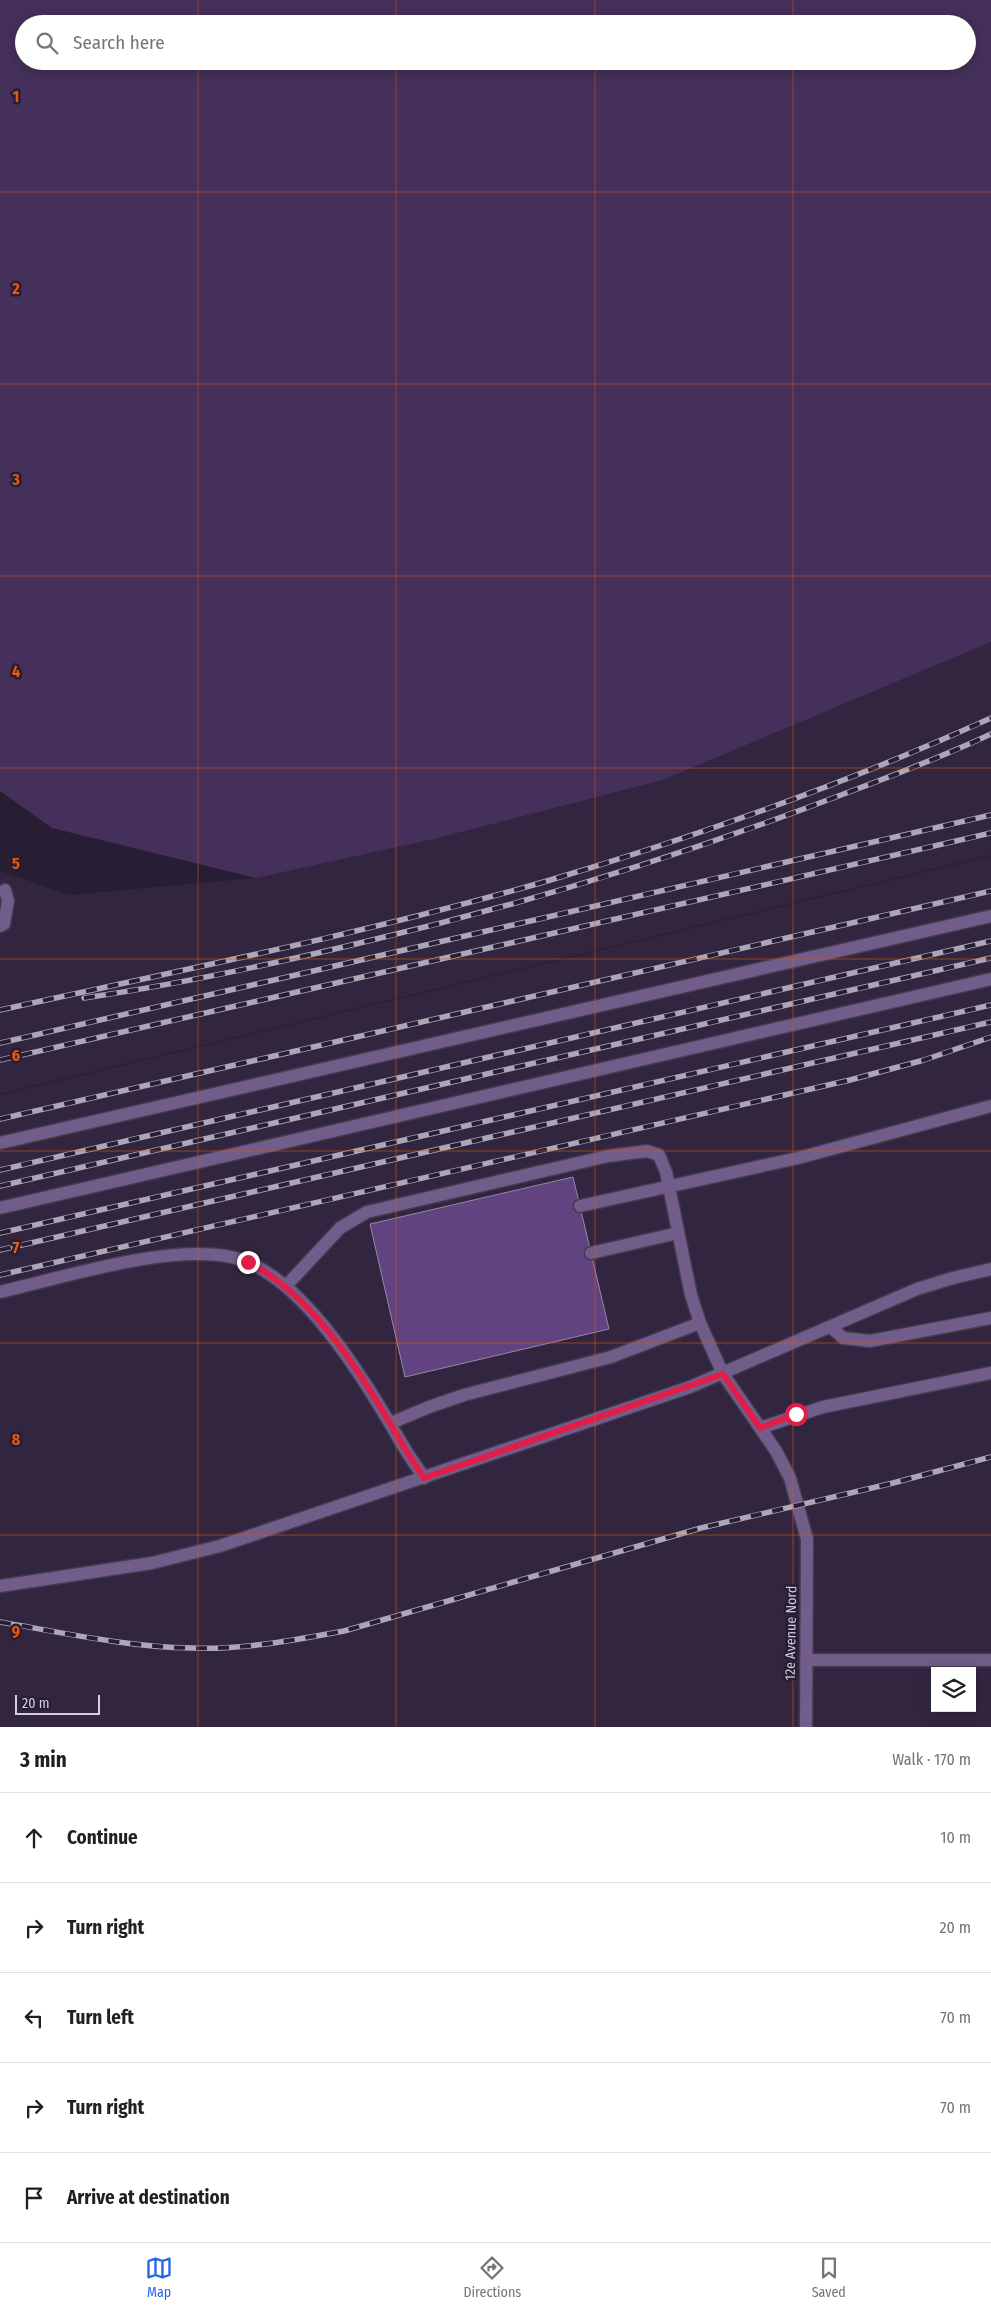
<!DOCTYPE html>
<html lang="en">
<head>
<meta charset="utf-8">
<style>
  :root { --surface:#fff; --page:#f6f6f6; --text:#202124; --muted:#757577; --line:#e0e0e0; --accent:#2563eb }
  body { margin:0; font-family:"Fira Sans Condensed",sans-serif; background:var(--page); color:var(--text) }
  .controls { position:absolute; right:15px; bottom:15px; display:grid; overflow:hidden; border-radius:0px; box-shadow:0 2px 12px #0003 }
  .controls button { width:45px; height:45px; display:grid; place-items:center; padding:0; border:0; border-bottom:1px solid var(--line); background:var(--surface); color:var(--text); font:25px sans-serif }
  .scale { position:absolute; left:15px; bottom:12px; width:85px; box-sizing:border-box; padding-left:5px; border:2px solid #d5cfdd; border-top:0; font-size:14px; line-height:18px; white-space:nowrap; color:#d5cfdd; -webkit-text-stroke:4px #281e33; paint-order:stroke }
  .stop { position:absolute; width:15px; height:15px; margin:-11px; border:4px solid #e11d48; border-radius:50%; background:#fff }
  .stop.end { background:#e11d48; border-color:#fff; box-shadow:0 1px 5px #0008 }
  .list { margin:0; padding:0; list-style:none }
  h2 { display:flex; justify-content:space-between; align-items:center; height:65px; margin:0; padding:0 20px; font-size:21px }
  h2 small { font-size:16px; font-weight:400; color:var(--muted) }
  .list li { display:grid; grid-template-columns:32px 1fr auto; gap:15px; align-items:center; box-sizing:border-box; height:90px; padding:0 20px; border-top:1px solid var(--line) }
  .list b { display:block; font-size:19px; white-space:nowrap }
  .list em { font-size:16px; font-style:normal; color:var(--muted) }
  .icon { flex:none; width:28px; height:28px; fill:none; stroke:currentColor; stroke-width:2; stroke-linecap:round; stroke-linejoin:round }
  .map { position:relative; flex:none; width:991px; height:1727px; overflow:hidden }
  .search { position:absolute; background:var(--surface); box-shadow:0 2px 12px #0003; left:15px; right:15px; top:15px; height:55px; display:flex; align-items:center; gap:12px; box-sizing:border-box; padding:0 18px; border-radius:28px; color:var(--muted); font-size:19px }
  .sheet { height:515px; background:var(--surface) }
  nav { display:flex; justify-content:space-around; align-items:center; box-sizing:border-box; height:70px; border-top:1px solid var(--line); background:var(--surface); font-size:14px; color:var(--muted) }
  nav a { display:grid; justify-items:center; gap:2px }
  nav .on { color:var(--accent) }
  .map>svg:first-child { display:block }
</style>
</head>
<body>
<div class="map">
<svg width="991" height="1727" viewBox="0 0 991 1727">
  <rect width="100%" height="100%" fill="#281e33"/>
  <path fill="#322540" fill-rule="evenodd" d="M991 642V855L0 1094V871L70 895 255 878 434 839 663 780Z
    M991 856V1727H0V1095ZM935 1671H972V1708H935Z"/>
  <path fill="#44305a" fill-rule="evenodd" d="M0 0H991V642L663 780 434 839 256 878 52 828 0 791ZM24 24H967V61H24Z"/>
  <path fill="#624382" stroke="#9589a3" d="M573 1177 609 1329 405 1377 370 1224Z"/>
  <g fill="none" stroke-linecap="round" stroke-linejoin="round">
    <defs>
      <path id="minor" d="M0 926 4 924 8 901 5 890
        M0 1143 991 916
        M580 1206 798 1158 991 1106
        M0 1208 991 979
        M591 1253 678 1233
        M286 1286 340 1228 367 1212 608 1156 647 1151 659 1155 666 1172 691 1295 700 1323 723 1374 776 1451 790 1478 807 1539 806 1727
        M0 1292C65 1277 167 1244 231 1257 304 1272 370 1390 405 1449 411 1459 418 1468 424 1478
        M831 1327 843 1338 870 1341 991 1318
        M391 1423 429 1407 464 1395 611 1357 700 1323
        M760 1428 823 1407 991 1373
        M0 1586 152 1563 220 1546 690 1387 917 1289 953 1278 991 1269
        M806 1660H991"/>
    </defs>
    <use href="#minor" stroke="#443a4e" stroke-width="15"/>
    <use href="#minor" stroke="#715c8a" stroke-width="12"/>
    <defs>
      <path id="rail" d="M84 998C180 984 274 964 368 941 530 903 686 854 841 795 892 776 942 757 991 734
        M0 1010C183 970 367 933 547 881 698 836 848 783 991 718
        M0 1043 991 815
        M0 1060 991 833
        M0 1119 991 891
        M0 1170 991 941
        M0 1186 991 958
        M0 1233 991 1005
        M0 1250 991 1022
        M0 1275 850 1080 924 1060 991 1037
        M0 1622C64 1633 128 1647 192 1648 243 1650 294 1640 344 1631L701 1528 893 1483 991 1457"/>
    </defs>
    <use href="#rail" stroke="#ada6b6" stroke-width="5.5"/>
    <use href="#rail" stroke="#281e33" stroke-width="4" stroke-dasharray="11" stroke-linecap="butt"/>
  </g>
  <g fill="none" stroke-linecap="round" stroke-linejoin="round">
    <path stroke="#e11d48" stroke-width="6" d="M248 1262C319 1299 366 1382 405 1449 411 1459 418 1468 424 1478L723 1374 760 1428 796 1414"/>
  </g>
  <path fill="none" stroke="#e8590c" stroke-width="1" stroke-opacity="0.55" d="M198 0V24M396 0V24M595 0V24M793 0V24M198 61V1727M396 61V1727M595 61V1727M793 61V1727M0 192H991M0 384H991M0 576H991M0 768H991M0 959H991M0 1151H991M0 1343H991M0 1535H991"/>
  <g text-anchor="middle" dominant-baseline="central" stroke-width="5" stroke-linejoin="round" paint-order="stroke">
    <g font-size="14" fill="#d5cfdd" stroke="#281e33">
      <text transform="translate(791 1633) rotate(-89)">12e Avenue Nord</text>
    </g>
  </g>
  <g font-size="16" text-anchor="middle" font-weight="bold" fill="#e8590c" stroke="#281e33" stroke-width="5" stroke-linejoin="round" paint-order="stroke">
    <text x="16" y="102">1</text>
    <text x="16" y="294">2</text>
    <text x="16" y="485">3</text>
    <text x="16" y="677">4</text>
    <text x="16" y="869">5</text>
    <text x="16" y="1061">6</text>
    <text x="16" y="1253">7</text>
    <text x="16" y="1445">8</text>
    <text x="16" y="1637">9</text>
  </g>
</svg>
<div class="controls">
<button><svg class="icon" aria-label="layers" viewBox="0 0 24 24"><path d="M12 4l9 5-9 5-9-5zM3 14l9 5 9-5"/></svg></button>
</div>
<div class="scale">20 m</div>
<div class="stop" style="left:796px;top:1414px"></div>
<div class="stop end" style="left:248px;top:1262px"></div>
<div class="search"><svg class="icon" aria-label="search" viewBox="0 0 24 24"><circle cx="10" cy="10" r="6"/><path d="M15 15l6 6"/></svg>Search here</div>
</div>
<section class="sheet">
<h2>3 min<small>Walk · 170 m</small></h2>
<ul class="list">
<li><svg class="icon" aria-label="ahead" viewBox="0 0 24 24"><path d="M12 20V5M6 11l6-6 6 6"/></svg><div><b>Continue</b></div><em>10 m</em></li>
<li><svg class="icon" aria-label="right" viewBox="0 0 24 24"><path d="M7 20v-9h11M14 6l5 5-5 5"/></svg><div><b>Turn right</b></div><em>20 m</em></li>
<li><svg class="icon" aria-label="left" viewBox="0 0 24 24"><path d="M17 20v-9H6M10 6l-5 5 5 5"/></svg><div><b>Turn left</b></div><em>70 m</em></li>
<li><svg class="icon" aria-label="right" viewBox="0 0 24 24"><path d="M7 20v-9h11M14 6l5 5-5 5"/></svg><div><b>Turn right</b></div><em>70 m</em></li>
<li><svg class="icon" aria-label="arrive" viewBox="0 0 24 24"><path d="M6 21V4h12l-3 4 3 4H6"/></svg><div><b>Arrive at destination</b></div></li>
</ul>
</section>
<nav>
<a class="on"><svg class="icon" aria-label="map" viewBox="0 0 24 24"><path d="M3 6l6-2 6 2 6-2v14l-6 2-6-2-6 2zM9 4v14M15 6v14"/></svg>Map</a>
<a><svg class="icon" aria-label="directions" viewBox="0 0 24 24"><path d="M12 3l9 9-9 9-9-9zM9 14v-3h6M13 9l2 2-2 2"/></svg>Directions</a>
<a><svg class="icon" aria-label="saved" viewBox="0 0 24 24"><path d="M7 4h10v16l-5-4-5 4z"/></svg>Saved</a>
</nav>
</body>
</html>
